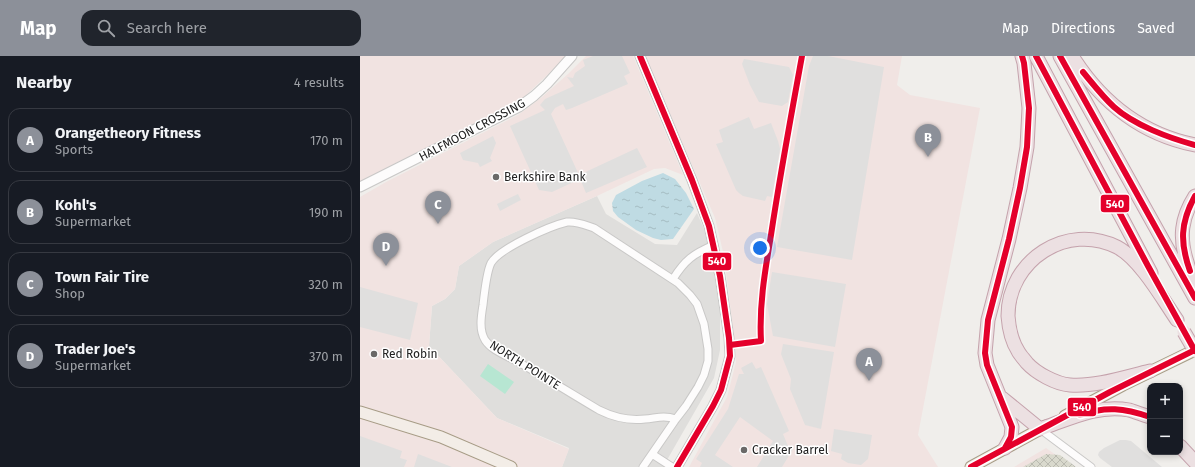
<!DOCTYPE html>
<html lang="en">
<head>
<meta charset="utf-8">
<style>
  :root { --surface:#171b24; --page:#20242c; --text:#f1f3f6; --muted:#9ea1a6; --line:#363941; --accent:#8c9099 }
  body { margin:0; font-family:"Fira Sans",sans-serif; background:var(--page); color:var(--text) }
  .controls { position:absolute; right:12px; bottom:12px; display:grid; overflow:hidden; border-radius:8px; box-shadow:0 2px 6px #0003 }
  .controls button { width:36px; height:36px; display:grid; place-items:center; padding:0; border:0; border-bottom:1px solid var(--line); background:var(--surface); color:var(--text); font:20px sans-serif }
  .you { position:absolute; left:400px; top:192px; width:14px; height:14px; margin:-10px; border:3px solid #fff; border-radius:50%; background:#1a73e8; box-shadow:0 0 0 6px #1a73e833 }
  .badge { display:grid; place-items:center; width:26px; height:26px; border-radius:50%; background:var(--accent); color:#fff; font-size:13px; font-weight:700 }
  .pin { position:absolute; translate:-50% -33px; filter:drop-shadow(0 1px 2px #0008) }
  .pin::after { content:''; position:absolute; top:21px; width:14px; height:12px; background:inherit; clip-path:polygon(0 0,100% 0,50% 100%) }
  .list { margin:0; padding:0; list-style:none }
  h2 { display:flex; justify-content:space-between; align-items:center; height:52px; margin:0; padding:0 16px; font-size:17px }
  h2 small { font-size:13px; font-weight:400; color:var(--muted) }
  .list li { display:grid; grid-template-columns:26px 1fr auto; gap:12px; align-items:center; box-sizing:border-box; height:64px; margin:0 8px 8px; padding:0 8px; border:1px solid var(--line); border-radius:12px }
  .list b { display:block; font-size:15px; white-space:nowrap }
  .list p { margin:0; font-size:13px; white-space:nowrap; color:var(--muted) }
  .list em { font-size:13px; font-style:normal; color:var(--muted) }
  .icon { flex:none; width:22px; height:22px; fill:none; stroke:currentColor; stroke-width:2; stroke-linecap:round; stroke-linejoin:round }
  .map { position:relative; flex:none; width:835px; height:411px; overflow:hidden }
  header { display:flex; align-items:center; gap:24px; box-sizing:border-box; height:56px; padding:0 20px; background:var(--accent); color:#fff }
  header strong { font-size:19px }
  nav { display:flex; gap:22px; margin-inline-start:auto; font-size:14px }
  .search { width:280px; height:36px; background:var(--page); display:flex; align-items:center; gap:10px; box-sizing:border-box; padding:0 14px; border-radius:12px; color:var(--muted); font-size:15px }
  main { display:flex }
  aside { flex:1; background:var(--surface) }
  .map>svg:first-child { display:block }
</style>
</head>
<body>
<header>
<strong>Map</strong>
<div class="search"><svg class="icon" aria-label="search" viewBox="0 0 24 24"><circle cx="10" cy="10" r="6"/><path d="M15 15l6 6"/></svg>Search here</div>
<nav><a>Map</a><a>Directions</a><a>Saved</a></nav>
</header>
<main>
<aside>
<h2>Nearby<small>4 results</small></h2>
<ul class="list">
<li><span class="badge">A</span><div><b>Orangetheory Fitness</b><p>Sports</p></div><em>170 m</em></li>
<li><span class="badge">B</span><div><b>Kohl's</b><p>Supermarket</p></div><em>190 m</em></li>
<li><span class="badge">C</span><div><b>Town Fair Tire</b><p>Shop</p></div><em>320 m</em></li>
<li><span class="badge">D</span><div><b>Trader Joe's</b><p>Supermarket</p></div><em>370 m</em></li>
</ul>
</aside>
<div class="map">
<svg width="835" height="411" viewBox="0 0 835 411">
  <defs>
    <pattern id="construction-cross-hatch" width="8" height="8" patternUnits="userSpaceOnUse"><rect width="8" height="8" fill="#d9d9cd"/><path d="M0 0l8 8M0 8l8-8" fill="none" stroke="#babab0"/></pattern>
    <pattern id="water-ripples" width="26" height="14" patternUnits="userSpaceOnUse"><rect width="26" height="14" fill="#bfdbe3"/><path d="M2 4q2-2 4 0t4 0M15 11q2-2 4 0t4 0" fill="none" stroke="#a4bcc2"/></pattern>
  </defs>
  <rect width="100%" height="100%" fill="#f0eeeb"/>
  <path fill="#dfdedc" d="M237 140 246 158 295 188 317 189 337 157 344 173 353 210 360 256V294L354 322 303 411H202L209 392 137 362 69 290 72 250 85 243 95 233 99 210 133 186Z"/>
  <path fill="#f1e3e1" d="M0 0H208L202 5 162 43 0 126Z
    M226 0H273L323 119 305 112 294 113 237 140 133 186 99 210 95 233 85 243 72 250 69 290 137 362 209 393 202 411H0V141L26 126 158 59 182 41 208 18Z
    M285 0H542L537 29 550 39 620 52 558 379 578 411H329L367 341 376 306 375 288 364 200 355 162Z
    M686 392 713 411H654Z"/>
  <path fill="url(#construction-cross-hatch)" d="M686 398 700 399 716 411H663Z"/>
  <path fill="#b7e6d2" d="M128 308 154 326 145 338 120 320Z"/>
  <path fill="#e0dfde" d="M233 0H262L270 17 264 20 268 28 212 52 206 54 203 48 195 52 191 58 219 119 277 92 287 111 226 137 220 123 192 136 179 134 150 70 185 54 180 49 185 43 214 30 207 21 213 22 215 17 225 10 223 4Z
    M453 0H468L524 11 492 204 417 191 449 10Z
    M384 3 429 11 433 19 428 46 422 50 399 46 390 29 382 8Z
    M389 61 394 73 411 67 418 85 420 93 412 141 407 140 405 145 383 140 379 137 376 134 356 88 363 86 359 74Z
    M133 80 136 87 130 102 132 105 120 111 118 107 103 104 100 97Z
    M158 138 161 144 140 155 137 148Z
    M412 216 486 228 475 291 413 280 407 248Z
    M0 231 58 247 50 284 0 271Z
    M423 288 474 296 461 373 445 369 430 333 431 323 421 298Z
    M392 306 396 313 401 311 429 375 423 378 428 390 433 393 422 411H397L413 385 380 361 355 399 373 411H340L342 407 336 403 368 353 379 318H384L381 312Z
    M474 373 512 379 508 403 501 409 488 407 481 403 482 398 471 395Z
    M0 380 42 395 40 402 47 404 44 411H0Z
    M760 384H766L771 385 802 411H752L740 402 738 399 739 396 744 392Z
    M58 398 92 411H54Z"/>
  <path fill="url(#water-ripples)" d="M303 117 315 123 326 137 334 153 313 183 301 184 293 182 276 174 258 161 253 155 252 147 256 139 282 125Z"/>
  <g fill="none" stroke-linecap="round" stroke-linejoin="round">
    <defs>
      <path id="minor" d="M313 223C325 204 333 198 354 189
        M680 373 731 411
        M292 398 312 411
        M283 411 316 363 326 350 338 331 344 319 348 305V293L344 268 337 248 330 239 318 227 234 172C225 169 217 165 207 166 190 170 140 192 131 207 127 215 124 240 123 249 121 261 119 274 125 284 132 295 148 300 158 306 185 321 212 338 239 354 253 361 268 365 285 363 297 362 303 359 316 363"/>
      <path id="tertiary" d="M280 0 332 124 349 170 360 220 369 282 370 300 361 334 353 350 317 411
        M0 131 159 51 174 40 187 28 212 0"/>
      <path id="primary" d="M0 356 81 381 151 411
        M705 360 763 329 835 294
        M611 411 686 370"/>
      <path id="motorway" d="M676 0 791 217
        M700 0 835 242
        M712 0C741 46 781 78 835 89
        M833 230C833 221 829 215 827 206 819 182 821 162 835 140
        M790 315C765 321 735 331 710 329 696 328 676 317 667 307 664 303 660 299 658 295 651 284 649 273 648 260 648 204 707 166 757 191 780 203 802 242 817 264
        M642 342 680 373C709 363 738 348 769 354 776 356 783 359 790 361
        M820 390 835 406
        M645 392 651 381 652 371 627 309 625 297 628 264 649 183 660 132 667 91 669 52 664 7 662 0"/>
    </defs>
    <use href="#minor" stroke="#c9c8c7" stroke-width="9"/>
    <use href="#tertiary" stroke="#c9c8c7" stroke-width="11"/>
    <use href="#primary" stroke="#a79c86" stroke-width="13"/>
    <use href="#motorway" stroke="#c5a2ac" stroke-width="15"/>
    <use href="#minor" stroke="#fdfcfc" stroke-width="7"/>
    <use href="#tertiary" stroke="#fdfcfc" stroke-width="9"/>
    <use href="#primary" stroke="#f3ede7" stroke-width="11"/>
    <use href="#motorway" stroke="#ece0e2" stroke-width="13"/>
    <defs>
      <path id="motorway-bridge" d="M824 276 835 295"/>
    </defs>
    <use href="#motorway-bridge" stroke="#c5a2ac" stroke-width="15" stroke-linecap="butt"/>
    <use href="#motorway-bridge" stroke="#ece0e2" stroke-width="13"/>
    <defs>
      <path id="bus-1" d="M280 0 332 124 349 170 360 220 369 282 370 300 361 334 353 350 317 411
        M676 0 788 210 835 295
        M700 0 835 242
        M723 16C733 28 743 41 754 51 774 69 809 82 835 89
        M830 215C820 187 820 167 835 140
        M370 289 401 285C399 249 405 215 411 179 420 119 431 60 442 0
        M720 359C746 350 764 352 790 361
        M645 392 651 381 652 371 627 309 625 297 628 264 649 183 660 132 667 91 669 52 664 7 662 0
        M611 411 750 336 835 294"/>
    </defs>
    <use href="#bus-1" stroke="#fff" stroke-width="9"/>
    <use href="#bus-1" stroke="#e4002b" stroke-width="6"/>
  </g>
  <g fill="#6a6968" stroke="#fff" stroke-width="1.5">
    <circle cx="136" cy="121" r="4"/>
    <circle cx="14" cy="298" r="4"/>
    <circle cx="384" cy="394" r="4"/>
  </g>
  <g text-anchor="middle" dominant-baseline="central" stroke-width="3" stroke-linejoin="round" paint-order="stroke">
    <g font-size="12" fill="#222" stroke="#fff">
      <text transform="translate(112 74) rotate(-28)">HALFMOON CROSSING</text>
      <text transform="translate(165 309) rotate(32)">NORTH POINTE</text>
    </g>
    <g font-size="12" fill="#222" stroke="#fff" text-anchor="start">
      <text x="144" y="121">Berkshire Bank</text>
      <text x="22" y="298">Red Robin</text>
      <text x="392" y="394">Cracker Barrel</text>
    </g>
  </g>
  <g stroke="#fff" stroke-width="1.5">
    <rect x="740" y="138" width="30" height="19" rx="4" fill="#e4002b"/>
    <rect x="342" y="196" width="30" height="19" rx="4" fill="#e4002b"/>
    <rect x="707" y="341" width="30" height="20" rx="4" fill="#e4002b"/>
  </g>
  <g font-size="11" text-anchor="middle" font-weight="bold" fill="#fff">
    <text x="755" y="152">540</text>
    <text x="357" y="209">540</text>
    <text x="722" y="355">540</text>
  </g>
</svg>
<div class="controls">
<button>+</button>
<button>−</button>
</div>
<div class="you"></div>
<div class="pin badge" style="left:509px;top:325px">A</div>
<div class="pin badge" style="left:568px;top:101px">B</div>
<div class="pin badge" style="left:78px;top:168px">C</div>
<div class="pin badge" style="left:26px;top:210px">D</div>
</div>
</main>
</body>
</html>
